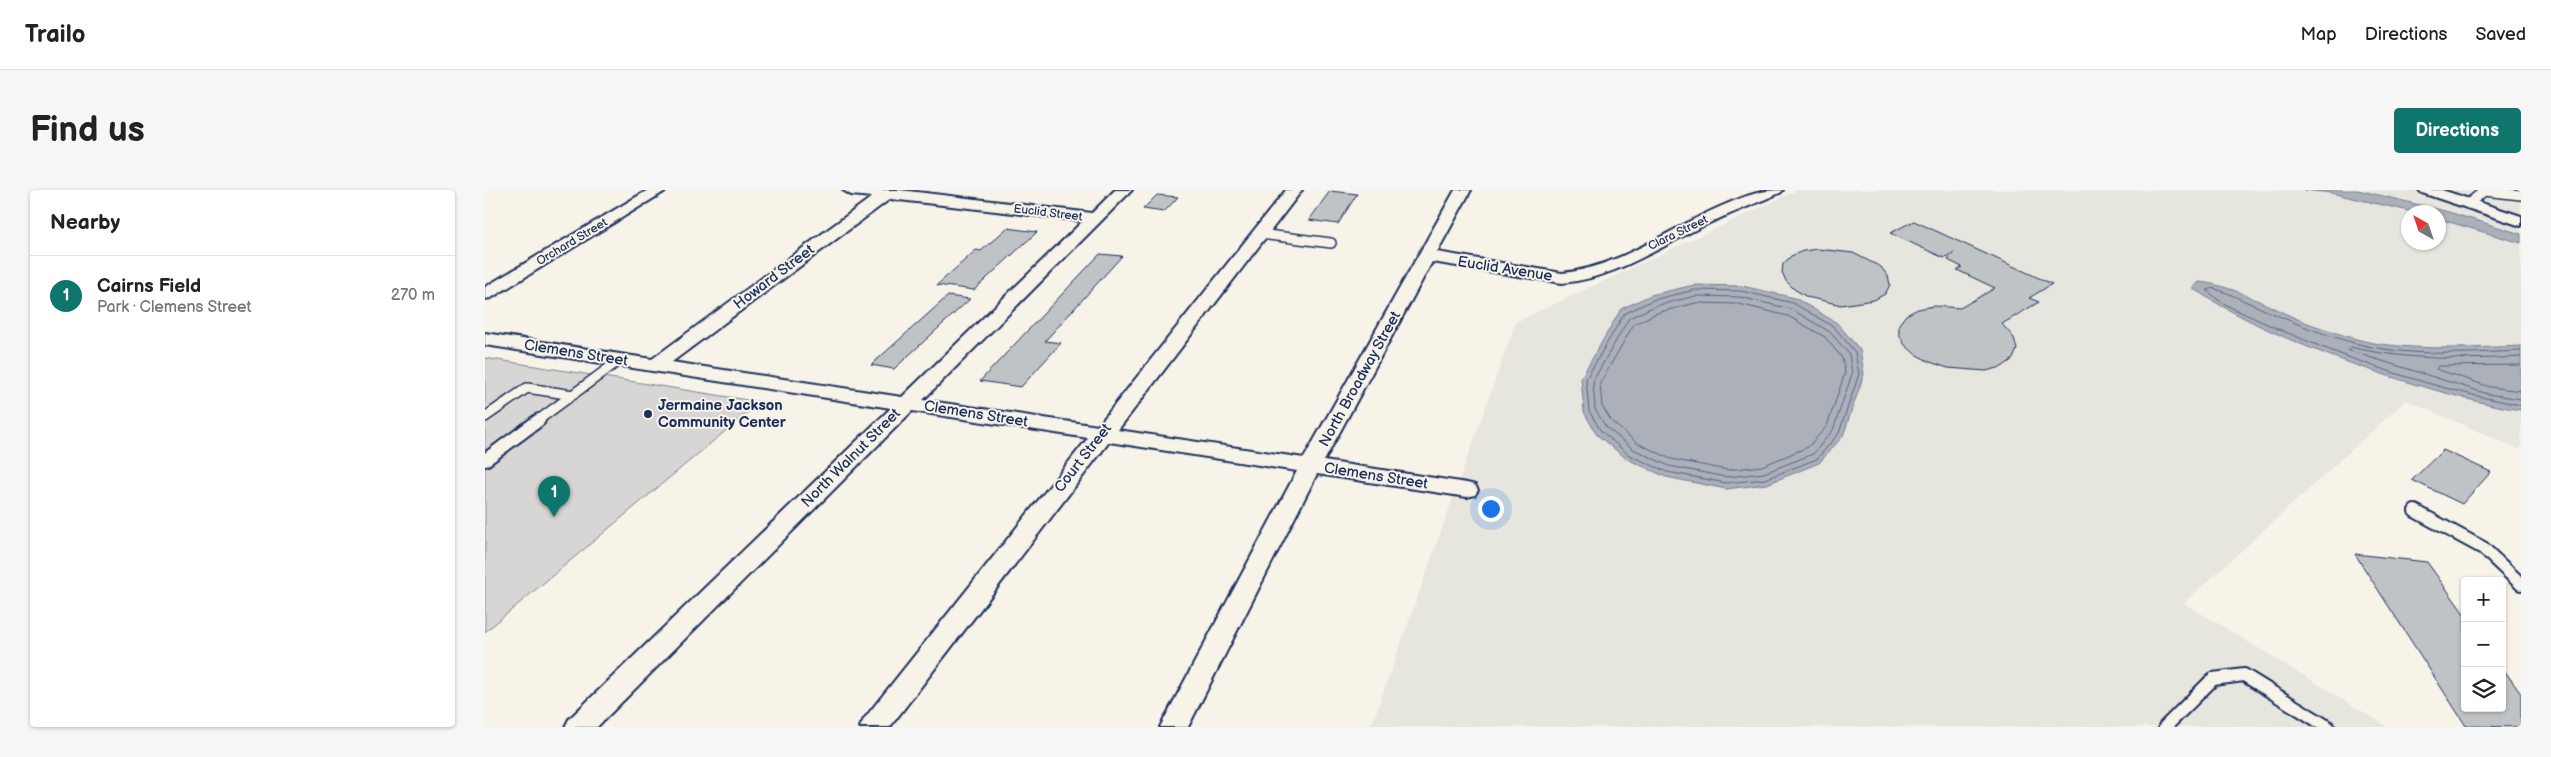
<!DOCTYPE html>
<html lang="en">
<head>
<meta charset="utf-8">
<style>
  :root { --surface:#fff; --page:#f6f6f6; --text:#222; --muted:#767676; --line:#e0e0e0; --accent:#0f766e }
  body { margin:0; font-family:"Balsamiq Sans",sans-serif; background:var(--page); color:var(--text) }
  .controls { position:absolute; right:15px; bottom:15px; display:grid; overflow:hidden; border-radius:5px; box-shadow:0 1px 4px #0004 }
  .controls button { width:45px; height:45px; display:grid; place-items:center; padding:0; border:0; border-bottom:1px solid var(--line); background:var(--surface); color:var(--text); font:25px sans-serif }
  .compass { position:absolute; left:1916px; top:15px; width:45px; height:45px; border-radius:50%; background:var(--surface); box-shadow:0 1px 4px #0004; rotate:320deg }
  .you { position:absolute; left:1005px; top:318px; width:18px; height:18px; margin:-12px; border:4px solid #fff; border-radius:50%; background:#1a73e8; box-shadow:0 0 0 8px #1a73e833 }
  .badge { display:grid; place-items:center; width:32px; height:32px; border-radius:50%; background:var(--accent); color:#fff; font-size:16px; font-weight:700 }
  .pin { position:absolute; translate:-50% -41px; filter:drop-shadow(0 1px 2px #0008) }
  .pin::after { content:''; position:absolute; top:26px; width:18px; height:15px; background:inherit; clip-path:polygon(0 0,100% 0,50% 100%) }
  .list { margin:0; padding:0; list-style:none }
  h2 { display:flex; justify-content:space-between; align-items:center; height:65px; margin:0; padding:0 20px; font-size:21px }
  h2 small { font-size:16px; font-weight:400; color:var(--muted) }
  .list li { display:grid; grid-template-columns:32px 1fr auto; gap:15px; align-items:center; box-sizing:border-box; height:80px; padding:0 20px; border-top:1px solid var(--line) }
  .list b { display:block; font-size:19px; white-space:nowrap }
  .list p { margin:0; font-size:16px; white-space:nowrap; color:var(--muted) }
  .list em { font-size:16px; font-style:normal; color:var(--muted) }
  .icon { flex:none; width:28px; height:28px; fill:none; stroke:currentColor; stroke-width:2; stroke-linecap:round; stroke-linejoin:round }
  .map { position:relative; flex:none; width:2036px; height:537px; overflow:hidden; border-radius:5px }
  header { display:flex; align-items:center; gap:30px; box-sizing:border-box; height:70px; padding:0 25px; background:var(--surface); border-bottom:1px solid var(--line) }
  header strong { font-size:24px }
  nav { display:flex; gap:28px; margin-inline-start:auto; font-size:18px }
  .intro { display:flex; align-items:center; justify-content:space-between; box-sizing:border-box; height:120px; padding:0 30px }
  h1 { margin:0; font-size:35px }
  .button { padding:12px 22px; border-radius:5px; background:var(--accent); color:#fff; font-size:18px; font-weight:700 }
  main { display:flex; gap:30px; padding:0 30px }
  aside { flex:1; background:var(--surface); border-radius:5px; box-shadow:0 1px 4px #0004 }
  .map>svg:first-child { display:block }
</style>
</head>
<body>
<header>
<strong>Trailo</strong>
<nav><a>Map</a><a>Directions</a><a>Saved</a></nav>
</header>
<div class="intro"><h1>Find us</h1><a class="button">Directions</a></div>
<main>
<aside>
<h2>Nearby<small></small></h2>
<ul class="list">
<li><span class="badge">1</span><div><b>Cairns Field</b><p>Park · Clemens Street</p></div><em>270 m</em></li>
</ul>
</aside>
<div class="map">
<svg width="2036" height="537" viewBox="0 0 2036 537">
  <rect width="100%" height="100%" fill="#f7f3e8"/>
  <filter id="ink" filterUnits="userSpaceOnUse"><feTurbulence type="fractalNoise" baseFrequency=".02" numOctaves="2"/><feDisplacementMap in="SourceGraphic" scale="10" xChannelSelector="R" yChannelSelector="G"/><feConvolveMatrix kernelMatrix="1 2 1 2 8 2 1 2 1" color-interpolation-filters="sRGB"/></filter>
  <g filter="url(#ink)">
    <path fill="#e6e5de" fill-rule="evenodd" d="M1313 0H2036V260L1921 210 1699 413 1903 537H886L1031 132ZM1924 22H1954V52H1924Z"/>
    <path fill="#d7d6d4" stroke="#798299" d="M0 168 275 212 0 442Z"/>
    <path fill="#acb0b9" stroke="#727c95" d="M1820 0H1873L1960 21 2036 44V53L1954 29V22H1928L1846 3Z
      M1714 92C1755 96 1790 122 1828 135 1849 142 1873 151 1895 154 1941 160 1989 158 2036 156V220C1999 215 1965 204 1929 194 1851 170 1775 142 1707 98Z
      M1209 95 1257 96 1310 108 1352 133 1375 160 1379 184 1358 246 1334 273 1282 294 1241 299 1181 287 1142 269 1112 245 1099 222 1096 188 1136 119 1166 105Z"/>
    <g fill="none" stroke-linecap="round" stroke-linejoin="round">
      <path stroke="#556382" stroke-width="1" d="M1210 100 1256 101 1308 113 1349 137 1370 162 1374 184 1354 243 1332 269 1280 289 1241 293 1182 282 1144 265 1116 241 1104 221 1101 189 1139 124 1168 110Z
        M1211 106 1255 107 1306 119 1345 142 1364 164 1367 184 1348 240 1328 264 1279 283 1241 287 1184 276 1148 259 1121 237 1110 219 1108 191 1144 128 1170 116Z
        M1211 113 1254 114 1303 126 1340 147 1357 168 1360 183 1342 236 1323 257 1277 276 1242 280 1186 269 1152 253 1127 232 1117 216 1115 193 1149 134 1172 123Z
        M2036 161C1989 163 1939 166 1892 158 1839 148 1791 125 1742 103L1728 98 1722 100 1733 110 1749 119C1841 162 1936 197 2036 215
        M2036 167C1978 170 1922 170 1865 157L1862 160 2003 204 2036 209
        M2036 175 1953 176 1951 179 2005 197 2036 201"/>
    </g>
    <path fill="#c0c3c5" stroke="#1b2f5e" d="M845 1 872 4 853 34 824 30Z
      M672 5 693 7 679 22 658 19Z
      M1429 31 1567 94 1544 108 1554 112 1517 134 1529 148 1532 159 1528 169 1517 177 1501 181 1463 178 1445 172 1430 164 1419 154 1414 144V134L1421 125 1433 119 1449 116 1475 118 1510 98 1472 80 1477 77 1463 70 1469 62 1459 68 1405 43Z
      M522 38 552 42 489 100 452 95 491 60 496 61Z
      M1333 59 1368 63 1396 77 1403 86 1405 95 1400 104 1389 110 1356 115 1322 107 1309 99 1301 91 1297 82 1298 74 1306 66 1318 61Z
      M615 64 637 66 560 151 576 153 536 197 495 191Z
      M463 106 485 109 409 179 386 175Z
      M1958 260 2006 282 1977 314 1927 290Z
      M1870 364 1942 372 1980 425V518H2017V477L2036 504V537L1981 536Z"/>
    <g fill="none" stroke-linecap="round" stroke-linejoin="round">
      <defs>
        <path id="lane-far1" d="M1983 14 1999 1 2036 5
          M775 44 846 53
          M0 227 42 198 88 205
          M52 231 136 169"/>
        <path id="lane" d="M0 270 54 230
          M1930 321 1998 358 2036 394
          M1680 537 1728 489 1759 485 1843 537"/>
        <path id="street" d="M163 0H182L6 108 0 109V97Z
          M358 0H415L607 23 630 0H647L438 210 613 236 801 0H817L633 240 819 268 970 0H986L952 62 1077 83C1136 77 1186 37 1239 15 1261 6 1274 0 1298 0L1295 3C1270 14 1243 24 1218 36 1171 59 1130 88 1077 93L947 72 839 271 982 293 990 295 993 300 990 305 982 307 832 284 703 537H675L812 281 624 252 405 537H375L379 529 603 248 427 221 112 537H80L84 529 406 218 0 155V143L167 169 387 7 366 5ZM405 9 598 31 417 207 187 172Z
          M1934 0H1957L2036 26V36L1937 3Z"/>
      </defs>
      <use href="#lane-far1" stroke="#1b2f5e" stroke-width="12"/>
      <use href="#lane" stroke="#1b2f5e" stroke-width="16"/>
      <use href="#street" stroke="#1b2f5e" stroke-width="4"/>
      <use href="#lane-far1" stroke="#f7f3e8" stroke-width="9"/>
      <use href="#lane" stroke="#f7f3e8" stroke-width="12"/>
      <use href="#street" fill="#f7f3e8" fill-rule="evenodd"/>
    </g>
  </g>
  <circle fill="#1b2f5e" stroke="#f7f3e8" stroke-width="2" cx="163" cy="224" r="5"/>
  <g text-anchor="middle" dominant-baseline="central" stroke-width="4" stroke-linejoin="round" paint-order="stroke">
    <g font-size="12" fill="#1b2f5e" stroke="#f7f3e8">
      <text transform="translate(563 23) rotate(7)">Euclid Street</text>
      <text transform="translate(1193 43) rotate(-26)">Clara Street</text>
      <text transform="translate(87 52) rotate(-31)">Orchard Street</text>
    </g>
    <g font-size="15" fill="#1b2f5e" stroke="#f7f3e8">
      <text transform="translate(1020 79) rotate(9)">Euclid Avenue</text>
      <text transform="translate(289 87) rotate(-37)">Howard Street</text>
      <text transform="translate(91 163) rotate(9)">Clemens Street</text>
      <text transform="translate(875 189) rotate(-61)">North Broadway Street</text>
      <text transform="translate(491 224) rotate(9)">Clemens Street</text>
      <text transform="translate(366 268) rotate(-45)">North Walnut Street</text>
      <text transform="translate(598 268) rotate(-52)">Court Street</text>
      <text transform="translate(891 286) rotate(9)">Clemens Street</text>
    </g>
    <g font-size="15" font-weight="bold" fill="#1b2f5e" stroke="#f7f3e8" text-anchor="start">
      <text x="173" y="215">Jermaine Jackson<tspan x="173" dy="17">Community Center</tspan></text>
    </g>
  </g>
</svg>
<div class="controls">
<button>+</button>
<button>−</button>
<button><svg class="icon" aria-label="layers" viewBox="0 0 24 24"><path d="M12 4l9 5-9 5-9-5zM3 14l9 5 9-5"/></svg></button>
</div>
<svg class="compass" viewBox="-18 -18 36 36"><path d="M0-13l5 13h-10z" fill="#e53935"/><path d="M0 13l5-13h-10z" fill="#767676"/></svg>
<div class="you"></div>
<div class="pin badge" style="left:69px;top:327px">1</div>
</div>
</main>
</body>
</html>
